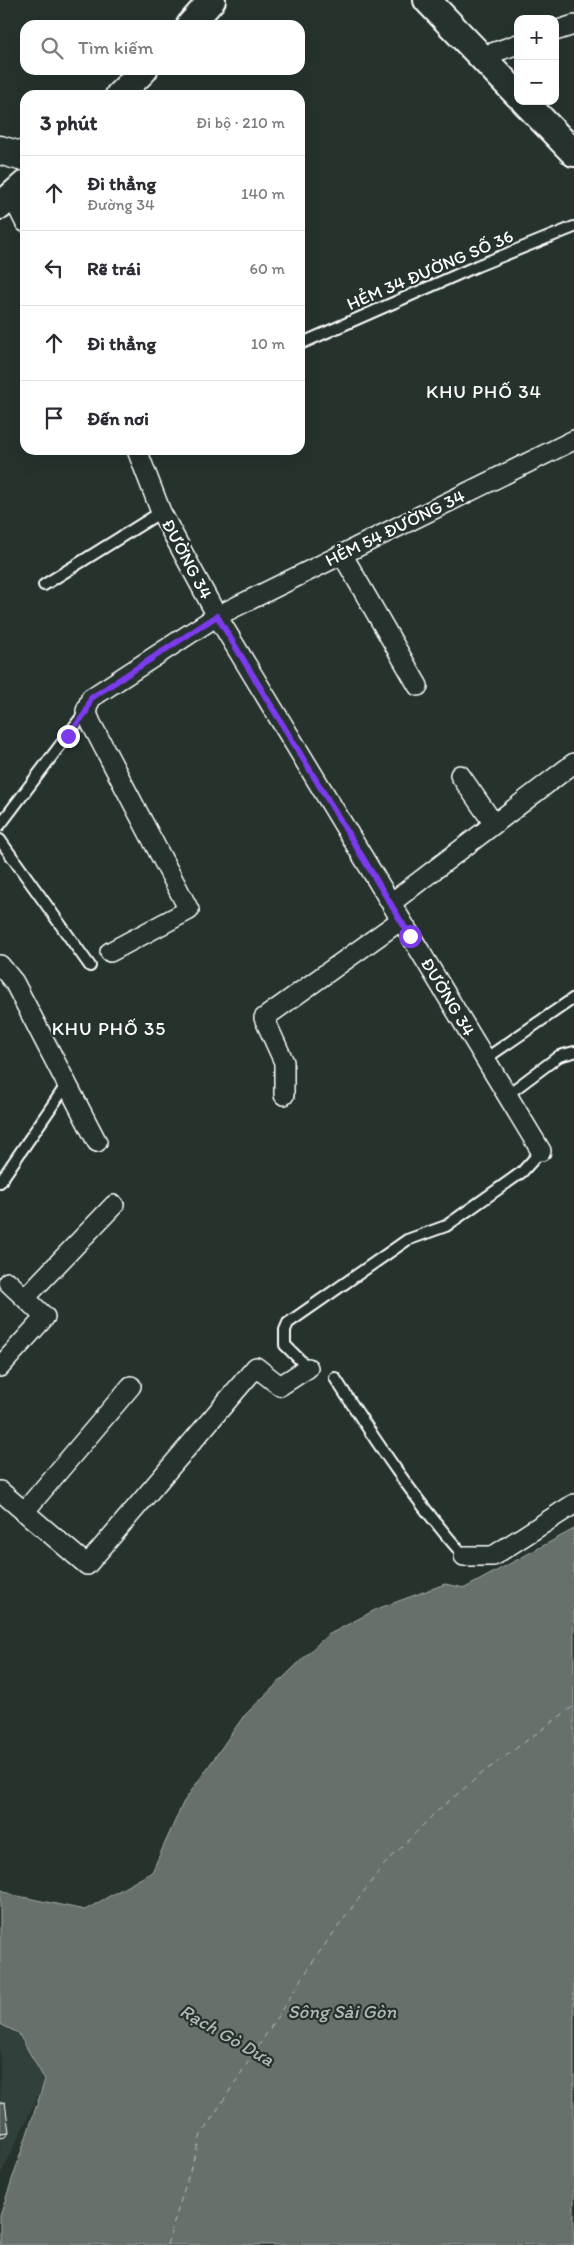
<!DOCTYPE html>
<html lang="vi">
<head>
<meta charset="utf-8">
<style>
  :root { --surface:#fff; --page:#f7f7f7; --text:#2b2b33; --muted:#7c7c81; --line:#e1e1e2 }
  body { margin:0; font-family:Itim,sans-serif; background:var(--page); color:var(--text) }
  .controls { position:absolute; right:15px; top:15px; display:grid; overflow:hidden; border-radius:10px; box-shadow:0 5px 20px #0002 }
  .controls button { width:45px; height:45px; display:grid; place-items:center; padding:0; border:0; border-bottom:1px solid var(--line); background:var(--surface); color:var(--text); font:25px sans-serif }
  .stop { position:absolute; width:15px; height:15px; margin:-11px; border:4px solid #7c3aed; border-radius:50%; background:#fff }
  .stop.end { background:#7c3aed; border-color:#fff; box-shadow:0 1px 5px #0008 }
  .list { margin:0; padding:0; list-style:none }
  h2 { display:flex; justify-content:space-between; align-items:center; height:65px; margin:0; padding:0 20px; font-size:21px }
  h2 small { font-size:16px; font-weight:400; color:var(--muted) }
  .list li { display:grid; grid-template-columns:32px 1fr auto; gap:15px; align-items:center; box-sizing:border-box; height:75px; padding:0 20px; border-top:1px solid var(--line) }
  .list b { display:block; font-size:19px; white-space:nowrap }
  .list p { margin:0; font-size:16px; white-space:nowrap; color:var(--muted) }
  .list em { font-size:16px; font-style:normal; color:var(--muted) }
  .icon { flex:none; width:28px; height:28px; fill:none; stroke:currentColor; stroke-width:2; stroke-linecap:round; stroke-linejoin:round }
  .map { position:relative; flex:none; width:574px; height:2245px; overflow:hidden }
  .search { position:absolute; background:var(--surface); box-shadow:0 5px 20px #0002; left:20px; top:20px; width:285px; height:55px; display:flex; align-items:center; gap:12px; box-sizing:border-box; padding:0 18px; border-radius:15px; color:var(--muted); font-size:19px }
  .panel { position:absolute; background:var(--surface); box-shadow:0 5px 20px #0002; left:20px; top:90px; width:285px; height:365px; border-radius:15px }
  .map>svg:first-child { display:block }
</style>
</head>
<body>
<div class="map">
<svg width="574" height="2245" viewBox="0 0 574 2245">
  <rect width="100%" height="100%" fill="#26332d"/>
  <filter id="ink" filterUnits="userSpaceOnUse"><feTurbulence type="fractalNoise" baseFrequency=".02" numOctaves="2"/><feDisplacementMap in="SourceGraphic" scale="10" xChannelSelector="R" yChannelSelector="G"/><feConvolveMatrix kernelMatrix="1 2 1 2 8 2 1 2 1" color-interpolation-filters="sRGB"/></filter>
  <g filter="url(#ink)">
    <path fill="#333f3a" d="M0 2025 16 2033 45 2081 0 2176Z"/>
    <path fill="#67706c" stroke="#a4a9a7" d="M574 1529V2245H0V2216L45 2080 18 2033 0 2024V1889L13 1895 85 1910 152 1872 183 1803 243 1717 326 1636 377 1609 445 1584 465 1588Z"/>
    <g fill="none" stroke-linecap="round" stroke-linejoin="round">
      <path stroke="#b3b8b6" stroke-width="1" stroke-dasharray="6 5" stroke-linecap="butt" d="M167 2245 201 2135 318 1954 382 1867 436 1812 485 1771 574 1706"/>
      <defs>
        <path id="lane" d="M300 344 477 266 574 227
          M44 585 161 512
          M0 825 86 711
          M0 840 90 966
          M485 1059 574 998
          M507 1095 559 1056 574 1052
          M0 1182 67 1084
          M308 1368 285 1345V1330L288 1323 407 1240 446 1226 522 1172 541 1151
          M335 1378C375 1440 415 1501 464 1556"/>
        <path id="street" d="M555 31 574 25
          M481 57 518 44
          M11 194 25 222
          M137 450 161 512 217 616 541 1151
          M342 554 418 686
          M460 775 494 824
          M391 903 574 763
          M110 952 189 910 91 723 86 711 91 698 217 616 574 440
          M0 965 14 982 97 1142
          M284 1095V1062L264 1018 401 920
          M25 1298 114 1205
          M0 1367 45 1317 8 1282
          M0 1491 87 1565 256 1367 280 1386 308 1368
          M24 1512 131 1386
          M464 1556H493L574 1504"/>
        <path id="secondary" d="M427 0 518 95
          M190 25 212 0
          M119 95 144 70
          M524 101 574 153
          M0 206 25 184"/>
        <path id="primary" d="M0 150 20 156"/>
      </defs>
      <use href="#lane" stroke="#fff" stroke-width="14"/>
      <use href="#street" stroke="#fff" stroke-width="22"/>
      <use href="#secondary" stroke="#fff" stroke-width="30"/>
      <use href="#primary" stroke="#fff" stroke-width="31"/>
      <use href="#lane" stroke="#26332d" stroke-width="10"/>
      <use href="#street" stroke="#26332d" stroke-width="19"/>
      <use href="#secondary" stroke="#26332d" stroke-width="26"/>
      <use href="#primary" stroke="#26332d" stroke-width="28"/>
    </g>
    <path fill="#39403d" stroke="#fff" d="M9 2132 5 2137 0 2138V2133Z"/>
    <path fill="#515c57" stroke="#fff" d="M5 2102 9 2132 0 2133V2103Z"/>
  </g>
  <g fill="none" stroke-linecap="round" stroke-linejoin="round" filter="url(#ink)">
    <path stroke="#7c3aed" stroke-width="6" d="M68 736 86 712 91 698 217 616 410 936"/>
  </g>
  <g text-anchor="middle" dominant-baseline="central" stroke-width="4.5" stroke-linejoin="round" paint-order="stroke">
    <g font-size="18" fill="#fff" stroke="#26332d">
      <text transform="translate(430 270) rotate(-23)">HẺM 34 ĐƯỜNG SỐ 36</text>
      <text transform="translate(395 528) rotate(-26)">HẺM 54 ĐƯỜNG 34</text>
      <text transform="translate(187 559) rotate(62)">ĐƯỜNG 34</text>
      <text transform="translate(448 997) rotate(59)">ĐƯỜNG 34</text>
    </g>
    <g font-size="19" letter-spacing="1" fill="#fff" stroke="#26332d">
      <text x="484" y="391">KHU PHỐ 34</text>
      <text x="109" y="1028">KHU PHỐ 35</text>
    </g>
    <g font-size="19" font-style="italic" fill="#b3b8b6" stroke="#26332d">
      <text x="342" y="2011">Sông Sài Gòn</text>
      <text transform="translate(227 2035) rotate(30)">Rạch Gò Dưa</text>
    </g>
  </g>
</svg>
<div class="controls">
<button>+</button>
<button>−</button>
</div>
<div class="stop" style="left:410px;top:936px"></div>
<div class="stop end" style="left:68px;top:736px"></div>
<div class="search"><svg class="icon" aria-label="search" viewBox="0 0 24 24"><circle cx="10" cy="10" r="6"/><path d="M15 15l6 6"/></svg>Tìm kiếm</div>
<section class="panel">
<h2>3 phút<small>Đi bộ · 210 m</small></h2>
<ul class="list">
<li><svg class="icon" aria-label="ahead" viewBox="0 0 24 24"><path d="M12 20V5M6 11l6-6 6 6"/></svg><div><b>Đi thẳng</b><p>Đường 34</p></div><em>140 m</em></li>
<li><svg class="icon" aria-label="left" viewBox="0 0 24 24"><path d="M17 20v-9H6M10 6l-5 5 5 5"/></svg><div><b>Rẽ trái</b></div><em>60 m</em></li>
<li><svg class="icon" aria-label="ahead" viewBox="0 0 24 24"><path d="M12 20V5M6 11l6-6 6 6"/></svg><div><b>Đi thẳng</b></div><em>10 m</em></li>
<li><svg class="icon" aria-label="arrive" viewBox="0 0 24 24"><path d="M6 21V4h12l-3 4 3 4H6"/></svg><div><b>Đến nơi</b></div></li>
</ul>
</section>
</div>
</body>
</html>
